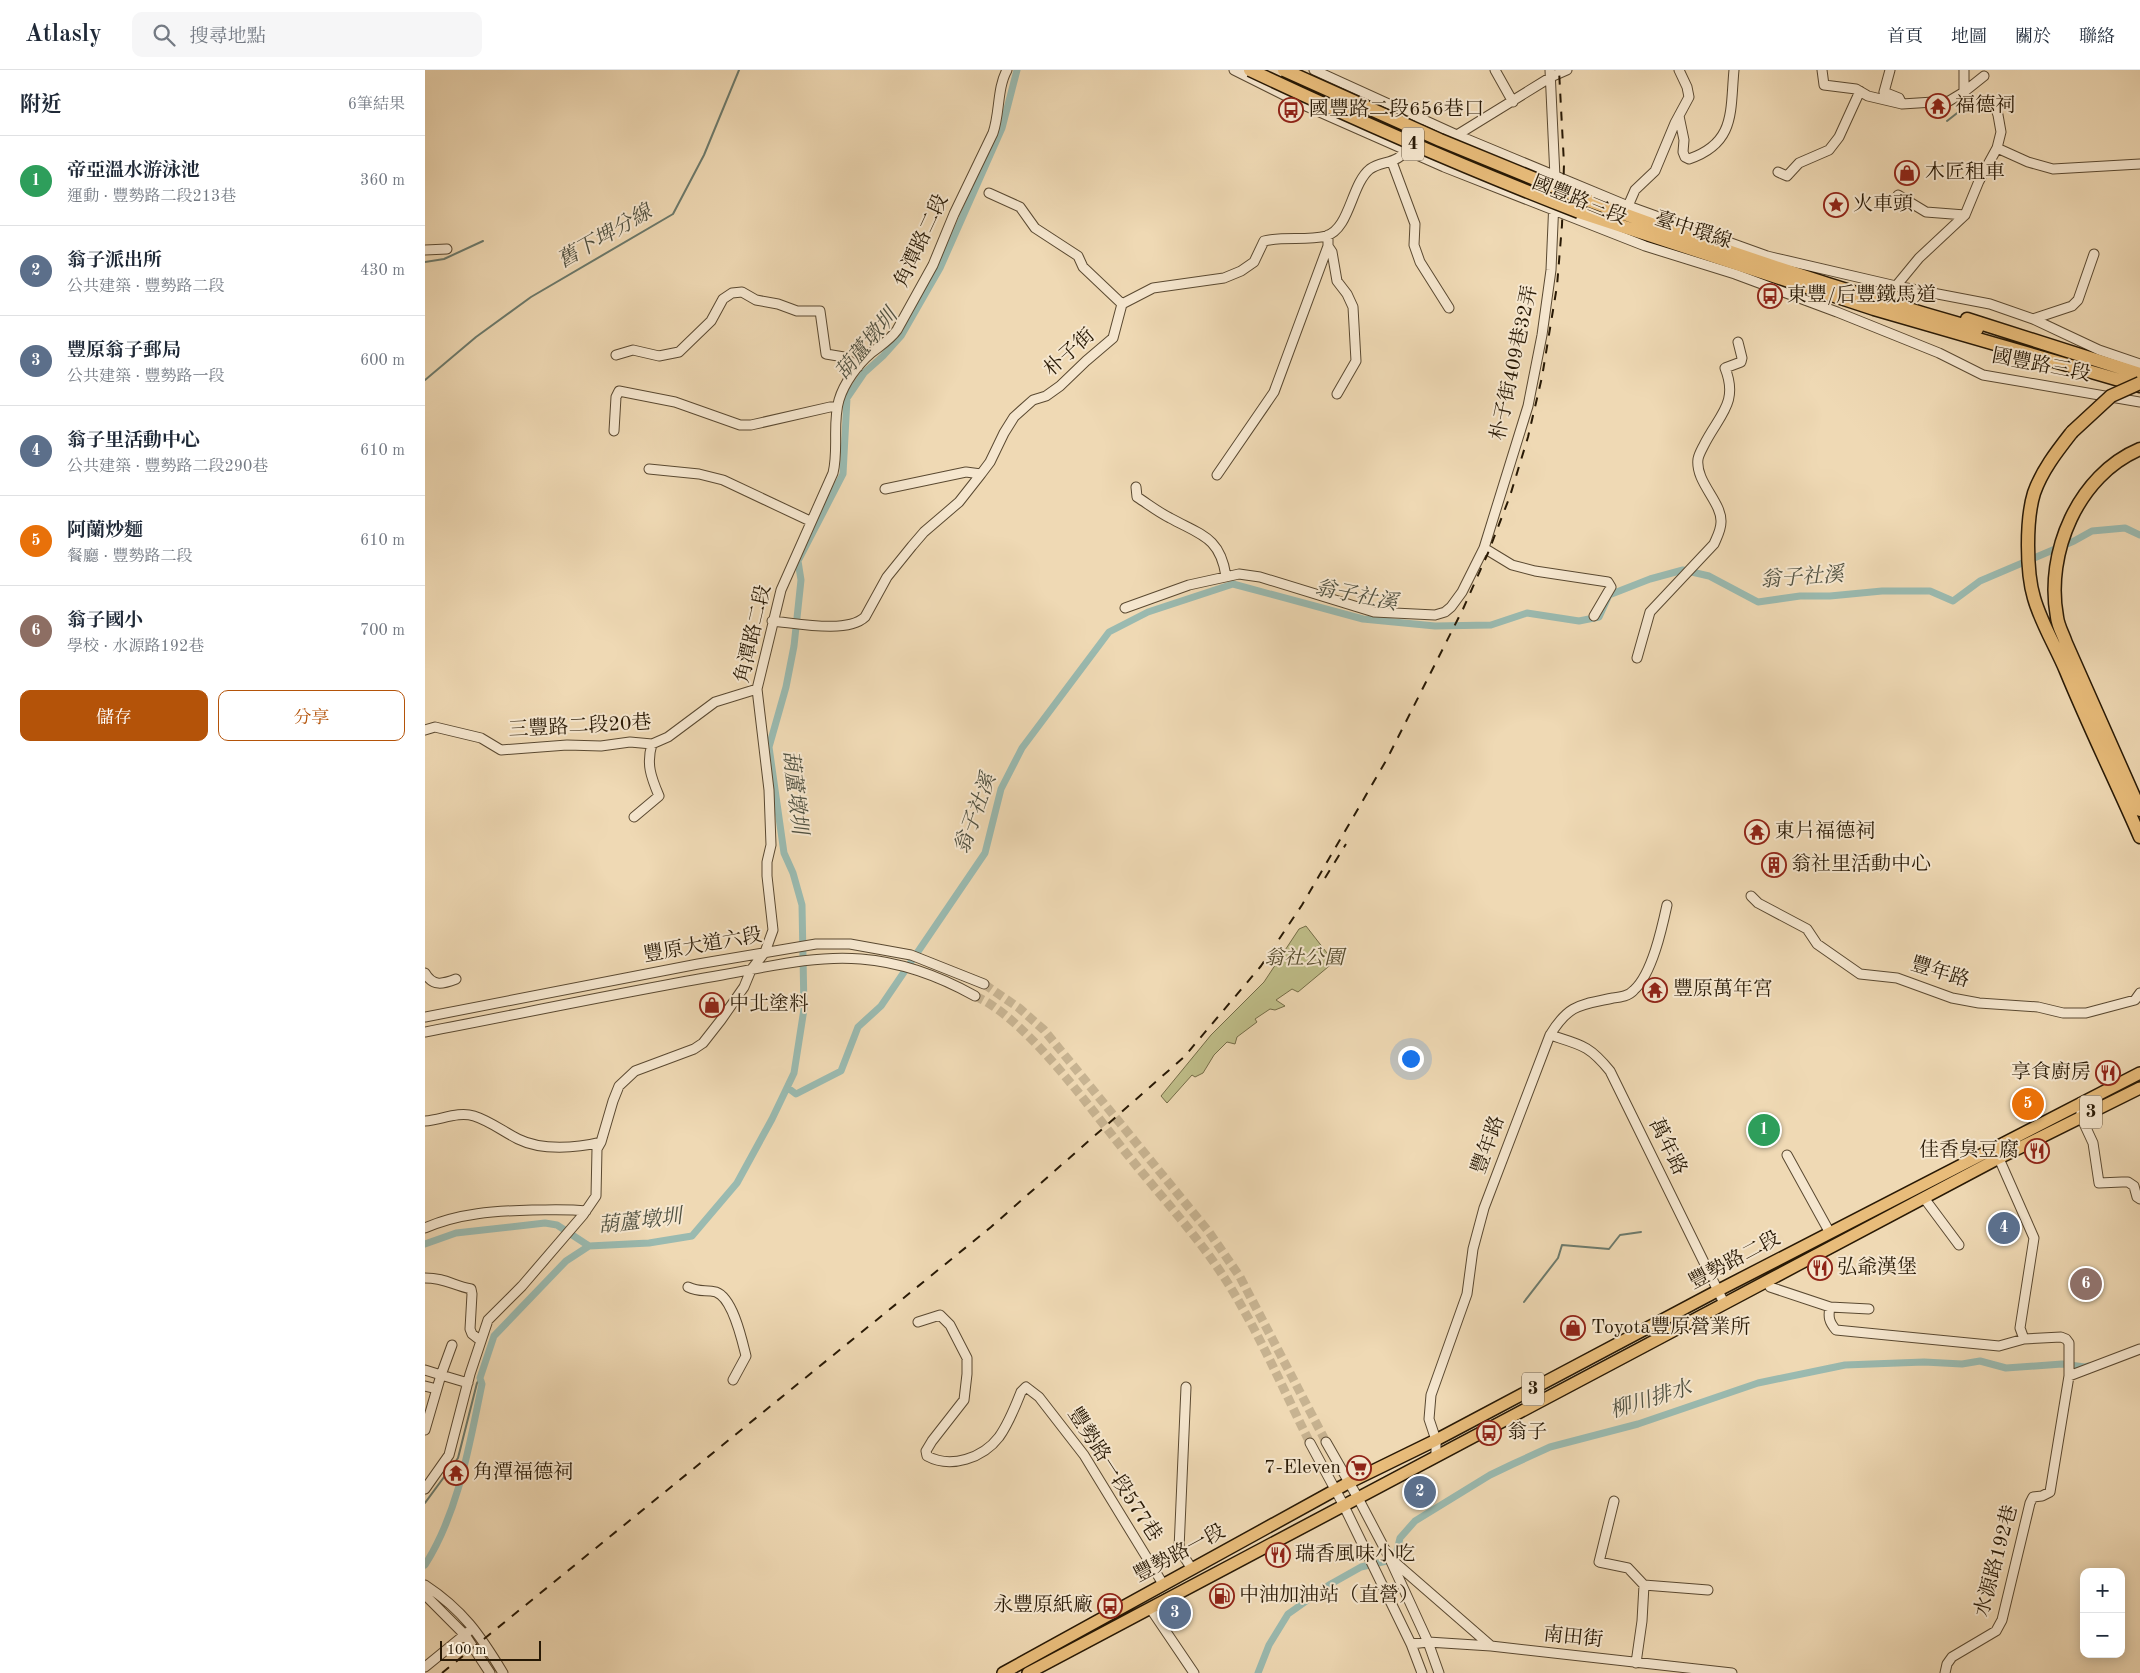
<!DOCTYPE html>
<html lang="zh-TW">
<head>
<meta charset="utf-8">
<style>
  :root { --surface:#fff; --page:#f6f6f7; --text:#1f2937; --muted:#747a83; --line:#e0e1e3; --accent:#b45309 }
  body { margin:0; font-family:"Old Standard TT","Noto Serif TC",serif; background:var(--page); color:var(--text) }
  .controls { position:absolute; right:15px; bottom:15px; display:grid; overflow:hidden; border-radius:10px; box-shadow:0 2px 12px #0003 }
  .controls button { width:45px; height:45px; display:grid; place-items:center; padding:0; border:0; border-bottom:1px solid var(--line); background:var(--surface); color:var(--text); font:25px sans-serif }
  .scale { position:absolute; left:15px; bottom:12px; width:101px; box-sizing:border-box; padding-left:5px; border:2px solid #281905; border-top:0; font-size:14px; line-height:18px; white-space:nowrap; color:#281905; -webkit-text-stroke:4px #f5e6ce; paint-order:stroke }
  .you { position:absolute; left:985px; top:988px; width:18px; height:18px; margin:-12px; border:4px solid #fff; border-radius:50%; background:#1a73e8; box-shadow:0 0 0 8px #1a73e833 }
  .badge { display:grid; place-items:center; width:32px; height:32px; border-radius:50%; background:var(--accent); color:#fff; font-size:16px; font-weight:700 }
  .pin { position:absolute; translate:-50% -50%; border:2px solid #fff; box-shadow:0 1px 5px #0006 }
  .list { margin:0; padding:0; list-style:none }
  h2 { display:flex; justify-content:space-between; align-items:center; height:65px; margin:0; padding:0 20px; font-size:21px }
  h2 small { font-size:16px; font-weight:400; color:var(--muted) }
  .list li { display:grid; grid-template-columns:32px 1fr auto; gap:15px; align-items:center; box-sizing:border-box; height:90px; padding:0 20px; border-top:1px solid var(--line) }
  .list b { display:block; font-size:19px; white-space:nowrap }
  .list p { margin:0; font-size:16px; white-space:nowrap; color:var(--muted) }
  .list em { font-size:16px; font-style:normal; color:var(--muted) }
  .actions { display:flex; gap:10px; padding:15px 20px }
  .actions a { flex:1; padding:11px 0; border:1px solid var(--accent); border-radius:10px; text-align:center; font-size:18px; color:var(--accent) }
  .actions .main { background:var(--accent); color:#fff }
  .icon { flex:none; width:28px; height:28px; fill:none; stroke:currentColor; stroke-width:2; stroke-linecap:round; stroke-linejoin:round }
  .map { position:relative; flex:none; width:1715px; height:1603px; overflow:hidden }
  header { display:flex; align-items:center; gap:30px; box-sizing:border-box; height:70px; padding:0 25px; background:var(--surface); border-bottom:1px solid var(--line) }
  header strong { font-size:24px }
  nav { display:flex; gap:28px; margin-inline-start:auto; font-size:18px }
  .search { width:350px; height:45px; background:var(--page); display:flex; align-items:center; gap:12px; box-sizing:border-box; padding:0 18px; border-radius:10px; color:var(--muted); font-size:19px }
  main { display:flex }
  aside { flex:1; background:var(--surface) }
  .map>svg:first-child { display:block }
</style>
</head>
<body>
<header>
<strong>Atlasly</strong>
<div class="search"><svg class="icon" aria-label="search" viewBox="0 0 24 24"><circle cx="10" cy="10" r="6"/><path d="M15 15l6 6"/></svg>搜尋地點</div>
<nav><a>首頁</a><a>地圖</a><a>關於</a><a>聯絡</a></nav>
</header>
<main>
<aside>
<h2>附近<small>6筆結果</small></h2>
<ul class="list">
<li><span class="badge" style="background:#2e9e5b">1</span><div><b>帝亞溫水游泳池</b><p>運動 · 豐勢路二段213巷</p></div><em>360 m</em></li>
<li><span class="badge" style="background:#5c6f8a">2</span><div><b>翁子派出所</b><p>公共建築 · 豐勢路二段</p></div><em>430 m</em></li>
<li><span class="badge" style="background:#5c6f8a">3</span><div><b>豐原翁子郵局</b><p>公共建築 · 豐勢路一段</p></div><em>600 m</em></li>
<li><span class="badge" style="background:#5c6f8a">4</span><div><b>翁子里活動中心</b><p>公共建築 · 豐勢路二段290巷</p></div><em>610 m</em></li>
<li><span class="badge" style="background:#e8710a">5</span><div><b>阿蘭炒麵</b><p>餐廳 · 豐勢路二段</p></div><em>610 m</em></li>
<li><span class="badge" style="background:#8d6e63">6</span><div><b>翁子國小</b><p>學校 · 水源路192巷</p></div><em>700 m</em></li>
</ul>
<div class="actions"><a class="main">儲存</a><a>分享</a></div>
</aside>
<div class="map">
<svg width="1715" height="1603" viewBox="0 0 1715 1603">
  <rect width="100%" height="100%" fill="#efd9b4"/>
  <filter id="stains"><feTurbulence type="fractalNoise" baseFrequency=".004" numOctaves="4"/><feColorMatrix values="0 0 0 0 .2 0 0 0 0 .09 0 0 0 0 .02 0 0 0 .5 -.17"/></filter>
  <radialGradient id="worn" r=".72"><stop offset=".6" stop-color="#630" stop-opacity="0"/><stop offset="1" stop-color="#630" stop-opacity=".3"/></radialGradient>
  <path fill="#bfbe89" stroke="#746c47" d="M881 856 909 892 873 922 867 919 851 930 860 936 850 940 845 939 830 949 832 952 812 967 810 974 802 972 789 985 778 1003 770 1007 767 1005 742 1033 736 1026 786 965 839 912 874 859Z"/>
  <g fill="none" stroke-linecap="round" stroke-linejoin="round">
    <path stroke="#6c7a6c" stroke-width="2" d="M1522 51 1536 40
      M0 192 19 189 58 171
      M0 310 51 267 106 227 248 144 279 85 314 0
      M1099 1232 1133 1188 1137 1175 1184 1179 1195 1165 1216 1162
      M0 1433 33 1388 52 1313 55 1308"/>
    <path stroke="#9abab0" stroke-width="7" d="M363 1018 371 1024 416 1001 433 957 456 936 560 783 576 719 597 678 684 562 723 542 808 514 938 549 1010 556 1066 555 1102 543 1154 551 1174 547 1184 525 1225 509 1258 500 1284 506 1333 532 1375 526H1405L1457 521H1505L1528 531 1555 511 1649 471 1667 461 1700 458 1715 465
      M0 1174 31 1163 120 1153 132 1155 164 1176
      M0 1495C34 1441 44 1376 57 1314L55 1308 69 1266 141 1191 164 1176 224 1173 267 1166 312 1113 347 1049 369 1003 379 939 377 835 368 803 359 783 344 677 361 617 369 576 376 510 373 491 418 404 422 328 439 303 458 286 476 266 515 198 577 58 592 0
      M833 1603 844 1575 863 1544 904 1515 936 1497 970 1489 975 1468 990 1451 1065 1405 1088 1394 1125 1377 1213 1354 1333 1313 1420 1295 1499 1292 1537 1294 1555 1291 1581 1298 1637 1294 1660 1297 1664 1296"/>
    <path stroke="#c7b391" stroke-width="9" stroke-dasharray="9 4.5" stroke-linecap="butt" d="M559 914 594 938 619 960 784 1162 815 1207 901 1372
      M550 926C603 949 669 1044 706 1089 739 1130 776 1170 804 1215 835 1265 859 1321 885 1373"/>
    <defs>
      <path id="minor" d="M809 0 883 37 1019 97 1220 176 1310 204 1412 242 1514 283 1558 305 1715 332
        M889 0 1032 65 1203 136 1342 186 1471 216 1565 234 1608 249 1674 280 1715 294
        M1070 0 1088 32
        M1397 0 1399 15 1431 19 1443 26 1477 34 1524 31 1539 22V0
        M1465 0 1459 22 1474 28 1477 34
        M1539 22 1559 6
        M1254 46 1259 70 1258 82 1260 87 1264 89C1311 73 1305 41 1309 0
        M988 64 994 48
        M1032 65 1126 7 1142 0
        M1572 78 1603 92 1628 99 1715 94
        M967 92 990 154 989 175 995 192 1024 238
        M1353 102 1362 106 1374 93 1404 80 1414 67 1435 21
        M564 123 595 137 610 158 653 186 658 197 697 234
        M1473 125 1501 142 1540 145
        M1203 136 1210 120 1230 101 1250 53 1264 27 1262 17 1254 0
        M903 176 907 182 912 211 922 224 928 237 931 291 912 324
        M0 180 22 179
        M1471 216 1494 188 1540 145 1554 111 1572 78 1576 62 1573 45 1569 33
        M1608 249 1647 236 1653 230 1669 184
        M191 285 208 280 234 286 254 282 286 251 298 229 307 223 317 222 331 230 353 234 372 241H395L401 284 419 287 433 297
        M189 361 191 327 194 321 250 332 315 355H326L405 337H412
        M224 399 274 404 298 410 385 451
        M792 405 849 322 903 176V165
        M711 417 712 427C723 434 733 442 745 448 776 465 795 467 801 506
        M460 419 541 402 556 404
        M1059 478 1087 495 1110 501 1183 512 1186 517 1169 546
        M700 538 764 515 814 504 835 507 949 542 1010 545 1020 542 1026 537 1037 522 1059 478 1103 336 1117 265 1126 200 1130 107 1125 0
        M347 551C371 553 422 564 440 547L462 507 487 476 499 462 534 432 556 404 565 392 579 363 589 347 608 330 621 326 635 316 661 291 688 268 697 234 728 218 799 208 816 201 829 192 839 171C860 166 881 171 901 166 925 159 926 114 945 99 957 90 975 95 983 76
        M1212 588 1225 542 1289 474C1292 467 1296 460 1296 452 1297 432 1270 412 1273 389 1274 384 1277 379 1279 375 1294 345 1314 333 1300 298L1316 292 1317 288 1313 272
        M0 660 10 657 56 668 76 680 142 675 176 676 205 672 227 674 243 667 290 632 332 619
        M209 747 234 726C226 707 221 694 227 674
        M1326 826 1333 833 1382 859 1392 874 1435 904 1472 908 1527 928 1554 933 1613 937 1638 943H1661L1710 930 1715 923
        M0 903C8 917 18 914 31 909
        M0 947 273 894 391 874H425L486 885 559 914
        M0 962C99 943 198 922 297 905 342 897 390 885 436 889 475 892 516 907 550 926
        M1125 965C1156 975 1164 975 1185 1001L1299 1233
        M1656 1032V1047L1668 1073 1674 1113 1697 1112H1703L1709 1116 1712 1127 1715 1129
        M0 1051C16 1050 33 1041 49 1046 65 1051 79 1062 93 1069 117 1081 152 1078 176 1072
        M1572 1084 1609 1168 1595 1258 1599 1269
        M1362 1085 1405 1163
        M1499 1128 1534 1175
        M0 1158C34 1143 70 1141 107 1140 125 1140 143 1139 161 1141
        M0 1208C20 1208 27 1215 46 1219L47 1224 45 1259 47 1264 56 1271
        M1343 1211 1345 1217 1405 1237 1444 1239
        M263 1217C275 1223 281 1219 291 1222 308 1228 317 1270 321 1286L308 1310
        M1405 1237C1403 1247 1404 1252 1411 1260L1574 1276 1599 1269 1636 1267 1641 1269 1644 1273V1306L1625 1422 1617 1426 1608 1427 1605 1433 1577 1550 1571 1561 1527 1587 1522 1594 1520 1603
        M493 1252 515 1245 525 1255 542 1288V1304L539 1330 507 1371 501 1381 502 1386C526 1399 558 1388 574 1367 584 1353 590 1337 596 1322L601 1317 614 1327 659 1385 738 1514
        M0 1300 16 1305 27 1275
        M1644 1306 1715 1279
        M0 1316 12 1319
        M761 1317 754 1479 767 1499
        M0 1360 16 1305 43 1313
        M901 1372 933 1428 964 1487 1003 1572 1014 1603
        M885 1373 918 1434 986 1574 997 1603
        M1011 1385V1370L1004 1349 1006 1325 1042 1224 1048 1179 1059 1138 1125 965C1144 934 1155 935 1188 928 1196 927 1204 926 1209 920 1227 904 1237 858 1242 835
        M0 1419 24 1385 45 1304 63 1250 97 1216 158 1145 171 1126 172 1079 176 1072 188 1031 194 1016 210 1001 269 979 278 973 296 950 319 917 326 900 340 882 348 860 342 806V792L346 775 344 720 332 619 356 520 408 403C414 379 407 353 414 330 419 313 433 294 446 283 456 275 465 270 472 260L508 195 529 144 568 63C575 43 572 18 582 0
        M1189 1431 1174 1492 1203 1498 1219 1515 1217 1551 1211 1593
        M966 1489 1066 1576
        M0 1515C38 1540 55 1565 78 1603
        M1219 1515 1283 1520
        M0 1525 40 1565 65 1603
        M725 1538 769 1603
        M986 1574 1003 1572 1066 1576 1307 1603
        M0 1597 43 1562"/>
      <path id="major" d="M578 1603 923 1413 1011 1370 1292 1221 1715 1003
        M603 1603 1574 1088 1715 1018"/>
      <path id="highway" d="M1159 129C1288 178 1419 221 1552 259
        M1154 142 1449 239 1715 316
        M1542 249 1715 304
        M1647 362C1633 380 1617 400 1609 423 1601 449 1601 501 1609 528 1616 553 1631 577 1641 601 1664 657 1691 712 1715 767
        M1715 379C1653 405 1620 483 1632 547 1633 556 1638 564 1641 573L1715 740"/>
    </defs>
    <use href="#minor" stroke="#5a4931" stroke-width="11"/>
    <use href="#major" stroke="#281905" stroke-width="14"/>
    <use href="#highway" stroke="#281905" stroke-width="15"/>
    <use href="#minor" stroke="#f5e6ce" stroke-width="9"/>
    <use href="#major" stroke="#e8bc7a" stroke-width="11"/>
    <use href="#highway" stroke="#e8bc7a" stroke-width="12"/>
    <path stroke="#281905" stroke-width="2" stroke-dasharray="9 9" stroke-linecap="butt" d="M900 808 921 774
      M17 1603 566 1157 759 987 836 896 877 835 962 689 1038 539 1063 483 1085 426 1103 367 1117 307 1132 216 1137 155 1139 94 1134 0"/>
    <defs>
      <path id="highway-bridge" d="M825 0C933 51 1043 99 1154 142
        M859 0 1015 70 1159 129
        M1647 362 1686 326 1715 313"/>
    </defs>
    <use href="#highway-bridge" stroke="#281905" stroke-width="15" stroke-linecap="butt"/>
    <use href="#highway-bridge" stroke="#e8bc7a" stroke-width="12"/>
  </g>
  <defs>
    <symbol id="temple-ring" viewBox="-11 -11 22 22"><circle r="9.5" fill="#f5e6ce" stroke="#8f2418" stroke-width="1.5"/><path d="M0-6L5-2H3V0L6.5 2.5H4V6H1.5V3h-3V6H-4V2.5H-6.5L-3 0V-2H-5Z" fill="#8f2418"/></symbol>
    <symbol id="bus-ring" viewBox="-11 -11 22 22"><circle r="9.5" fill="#f5e6ce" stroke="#8f2418" stroke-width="1.5"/><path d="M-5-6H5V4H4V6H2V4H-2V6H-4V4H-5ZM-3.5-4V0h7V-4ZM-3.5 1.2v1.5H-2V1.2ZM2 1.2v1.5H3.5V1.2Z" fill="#8f2418"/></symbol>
    <symbol id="shop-ring" viewBox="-11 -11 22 22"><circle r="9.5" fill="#f5e6ce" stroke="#8f2418" stroke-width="1.5"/><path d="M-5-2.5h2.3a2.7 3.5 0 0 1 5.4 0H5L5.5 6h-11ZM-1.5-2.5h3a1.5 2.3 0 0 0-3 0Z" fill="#8f2418"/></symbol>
    <symbol id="sight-ring" viewBox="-11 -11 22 22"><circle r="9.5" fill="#f5e6ce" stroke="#8f2418" stroke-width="1.5"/><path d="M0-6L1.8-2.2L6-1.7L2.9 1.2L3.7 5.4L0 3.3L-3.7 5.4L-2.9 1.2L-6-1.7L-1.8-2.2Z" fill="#8f2418"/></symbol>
    <symbol id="building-ring" viewBox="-11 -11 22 22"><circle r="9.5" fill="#f5e6ce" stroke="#8f2418" stroke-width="1.5"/><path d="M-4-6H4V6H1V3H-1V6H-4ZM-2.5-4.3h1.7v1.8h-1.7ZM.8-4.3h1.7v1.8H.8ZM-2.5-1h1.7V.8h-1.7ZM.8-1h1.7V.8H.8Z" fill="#8f2418"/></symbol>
    <symbol id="restaurant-ring" viewBox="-11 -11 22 22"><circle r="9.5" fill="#f5e6ce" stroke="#8f2418" stroke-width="1.5"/><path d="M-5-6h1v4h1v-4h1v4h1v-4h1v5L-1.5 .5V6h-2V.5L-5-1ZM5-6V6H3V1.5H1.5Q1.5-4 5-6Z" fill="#8f2418"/></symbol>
    <symbol id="supermarket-ring" viewBox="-11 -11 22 22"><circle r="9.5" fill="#f5e6ce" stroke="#8f2418" stroke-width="1.5"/><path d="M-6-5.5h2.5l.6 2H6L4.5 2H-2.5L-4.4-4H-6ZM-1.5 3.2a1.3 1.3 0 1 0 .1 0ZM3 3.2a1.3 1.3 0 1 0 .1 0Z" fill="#8f2418"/></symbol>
    <symbol id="fuel-ring" viewBox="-11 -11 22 22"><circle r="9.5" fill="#f5e6ce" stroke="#8f2418" stroke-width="1.5"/><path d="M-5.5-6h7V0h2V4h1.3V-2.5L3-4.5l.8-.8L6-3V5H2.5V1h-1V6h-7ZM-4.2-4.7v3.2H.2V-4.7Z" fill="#8f2418"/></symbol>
  </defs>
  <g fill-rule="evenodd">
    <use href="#temple-ring" x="1499" y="22" width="28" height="28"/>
    <use href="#bus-ring" x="852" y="26" width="28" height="28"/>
    <use href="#shop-ring" x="1468" y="89" width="28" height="28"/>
    <use href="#sight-ring" x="1397" y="121" width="28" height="28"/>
    <use href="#bus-ring" x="1331" y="212" width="28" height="28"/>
    <use href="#temple-ring" x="1318" y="748" width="28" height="28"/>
    <use href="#building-ring" x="1335" y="781" width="28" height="28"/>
    <use href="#temple-ring" x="1216" y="906" width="28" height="28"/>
    <use href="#shop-ring" x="273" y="921" width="28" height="28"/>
    <use href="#restaurant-ring" x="1669" y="989" width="28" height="28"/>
    <use href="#restaurant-ring" x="1598" y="1067" width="28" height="28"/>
    <use href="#restaurant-ring" x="1381" y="1184" width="28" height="28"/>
    <use href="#shop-ring" x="1134" y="1244" width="28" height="28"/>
    <use href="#bus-ring" x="1050" y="1349" width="28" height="28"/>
    <use href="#supermarket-ring" x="920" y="1384" width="28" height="28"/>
    <use href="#temple-ring" x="17" y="1389" width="28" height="28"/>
    <use href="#restaurant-ring" x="839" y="1471" width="28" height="28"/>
    <use href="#fuel-ring" x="783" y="1512" width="28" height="28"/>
    <use href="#bus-ring" x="671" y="1522" width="28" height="28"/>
  </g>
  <g text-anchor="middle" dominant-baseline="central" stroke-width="4" stroke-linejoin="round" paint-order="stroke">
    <g fill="#f5e6ce" stroke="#665641" stroke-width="1">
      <rect x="977" y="57.5" width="22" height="33" rx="4"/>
      <rect x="1655" y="1025.5" width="22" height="33" rx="4"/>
      <rect x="1097" y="1302.5" width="22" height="33" rx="4"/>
    </g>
    <g font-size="19" font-weight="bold" fill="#281905">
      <text x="988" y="74">4</text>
      <text x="1666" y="1042">3</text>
      <text x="1108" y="1319">3</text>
    </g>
    <g font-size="20" fill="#281905" stroke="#f5e6ce" text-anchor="start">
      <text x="1530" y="36">福德祠</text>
      <text x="884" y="40">國豐路二段656巷口</text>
      <text x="1500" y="103">木匠租車</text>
      <text x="1428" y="135">火車頭</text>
      <text x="1362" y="226">東豐/后豐鐵馬道</text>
      <text x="1350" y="762">東片福德祠</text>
      <text x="1366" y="795">翁社里活動中心</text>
      <text x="1248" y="920">豐原萬年宮</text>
      <text x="304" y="935">中北塗料</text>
      <text x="1666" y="1003" text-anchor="end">享食廚房</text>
      <text x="1594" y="1081" text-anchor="end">佳香臭豆腐</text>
      <text x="1412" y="1198">弘爺漢堡</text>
      <text x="1166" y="1258">Toyota豐原營業所</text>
      <text x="1082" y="1363">翁子</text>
      <text x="916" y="1398" text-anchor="end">7-Eleven</text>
      <text x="48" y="1403">角潭福德祠</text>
      <text x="870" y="1485">瑞香風味小吃</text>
      <text x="814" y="1526">中油加油站（直營）</text>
      <text x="668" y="1536" text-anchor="end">永豐原紙廠</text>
    </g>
    <g font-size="20" fill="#281905" stroke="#f5e6ce">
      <text transform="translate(1154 131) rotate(22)">國豐路三段</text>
      <text transform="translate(1268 161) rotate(18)">臺中環線</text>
      <text transform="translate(497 171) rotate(-65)">角潭路二段</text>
      <text transform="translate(645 283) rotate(-42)">朴子街</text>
      <text transform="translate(1090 293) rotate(-78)">朴子街409巷32弄</text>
      <text transform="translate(1616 296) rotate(11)">國豐路三段</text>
      <text transform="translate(329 564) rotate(-77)">角潭路二段</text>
      <text transform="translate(155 657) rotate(-3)">三豐路二段20巷</text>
      <text transform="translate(278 876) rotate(-10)">豐原大道六段</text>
      <text transform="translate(1515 903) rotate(17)">豐年路</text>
      <text transform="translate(1064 1075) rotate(-70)">豐年路</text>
      <text transform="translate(1242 1077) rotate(64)">萬年路</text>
      <text transform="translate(1310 1191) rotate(-28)">豐勢路二段</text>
      <text transform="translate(689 1405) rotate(57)">豐勢路一段577巷</text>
      <text transform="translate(755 1484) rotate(-28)">豐勢路一段</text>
      <text transform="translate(1572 1491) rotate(-75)">水源路192巷</text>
      <text transform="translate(1148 1568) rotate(6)">南田街</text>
    </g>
    <g font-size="20" font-style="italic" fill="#554b2d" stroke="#f5e6ce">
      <text x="879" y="889">翁社公園</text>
    </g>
    <g font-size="21" font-style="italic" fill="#505141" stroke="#f5e6ce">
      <text transform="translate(180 167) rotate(-30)">舊下埤分線</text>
      <text transform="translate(442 275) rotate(-51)">葫蘆墩圳</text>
      <text transform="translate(1377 508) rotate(-4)">翁子社溪</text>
      <text transform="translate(931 526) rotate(11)">翁子社溪</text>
      <text transform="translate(369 722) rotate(83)">葫蘆墩圳</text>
      <text transform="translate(551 744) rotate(-70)">翁子社溪</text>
      <text transform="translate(215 1152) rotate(-7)">葫蘆墩圳</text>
      <text transform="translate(1226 1330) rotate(-17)">柳川排水</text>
    </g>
  </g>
  <rect width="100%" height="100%" filter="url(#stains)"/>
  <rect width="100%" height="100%" fill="url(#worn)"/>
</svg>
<div class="controls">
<button>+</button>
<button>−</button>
</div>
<div class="scale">100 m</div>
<div class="you"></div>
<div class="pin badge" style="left:1339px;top:1060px;background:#2e9e5b">1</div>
<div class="pin badge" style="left:995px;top:1422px;background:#5c6f8a">2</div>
<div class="pin badge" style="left:750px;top:1543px;background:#5c6f8a">3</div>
<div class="pin badge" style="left:1579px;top:1158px;background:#5c6f8a">4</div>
<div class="pin badge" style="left:1603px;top:1034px;background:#e8710a">5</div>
<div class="pin badge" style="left:1661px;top:1214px;background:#8d6e63">6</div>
</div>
</main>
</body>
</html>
